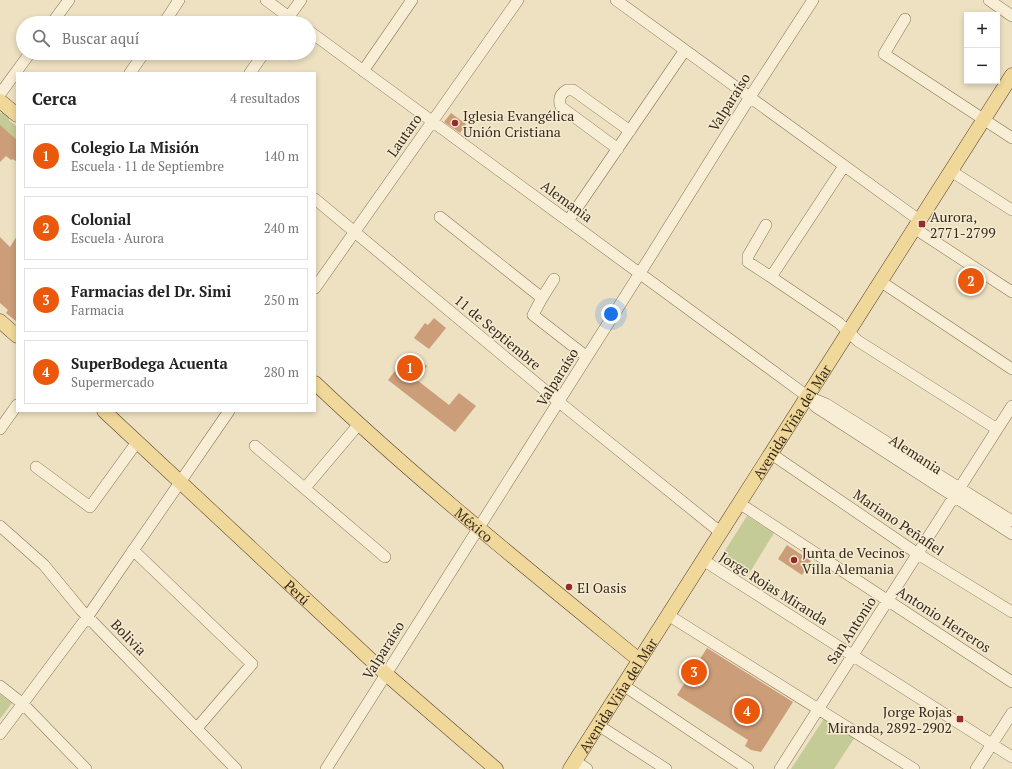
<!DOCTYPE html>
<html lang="es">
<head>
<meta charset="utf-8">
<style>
  :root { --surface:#fff; --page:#f2f2f2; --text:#222; --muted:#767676; --line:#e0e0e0; --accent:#ea580c }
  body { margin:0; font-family:"PT Serif",serif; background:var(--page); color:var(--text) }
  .controls { position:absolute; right:12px; top:12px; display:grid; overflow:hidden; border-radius:0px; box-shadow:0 2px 6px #0003 }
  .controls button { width:36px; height:36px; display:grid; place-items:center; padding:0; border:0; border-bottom:1px solid var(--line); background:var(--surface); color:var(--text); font:20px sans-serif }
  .you { position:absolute; left:611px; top:314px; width:14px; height:14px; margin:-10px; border:3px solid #fff; border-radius:50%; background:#1a73e8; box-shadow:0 0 0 6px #1a73e833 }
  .badge { display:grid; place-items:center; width:26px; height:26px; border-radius:50%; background:var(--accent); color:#fff; font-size:13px; font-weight:700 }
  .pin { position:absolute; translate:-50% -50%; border:2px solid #fff; box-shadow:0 1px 4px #0006 }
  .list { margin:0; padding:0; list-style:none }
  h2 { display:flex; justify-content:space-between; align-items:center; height:52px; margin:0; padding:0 16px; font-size:17px }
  h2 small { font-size:13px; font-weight:400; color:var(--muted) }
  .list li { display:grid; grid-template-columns:26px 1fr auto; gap:12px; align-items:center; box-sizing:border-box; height:64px; margin:0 8px 8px; padding:0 8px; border:1px solid var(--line); border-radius:0px }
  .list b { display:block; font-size:15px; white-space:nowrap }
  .list p { margin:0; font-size:13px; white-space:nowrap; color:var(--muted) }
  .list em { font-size:13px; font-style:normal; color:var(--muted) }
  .icon { flex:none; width:22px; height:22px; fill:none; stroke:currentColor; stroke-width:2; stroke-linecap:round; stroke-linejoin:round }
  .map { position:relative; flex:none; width:1012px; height:769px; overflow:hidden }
  .search { position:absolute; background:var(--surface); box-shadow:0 2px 6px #0003; left:16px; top:16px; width:300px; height:44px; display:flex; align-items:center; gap:10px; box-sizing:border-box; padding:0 14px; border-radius:22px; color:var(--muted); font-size:15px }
  .panel { position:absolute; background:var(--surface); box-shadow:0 2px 6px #0003; left:16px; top:72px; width:300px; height:340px; border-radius:0px }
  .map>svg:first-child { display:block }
</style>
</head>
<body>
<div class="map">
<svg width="1012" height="769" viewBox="0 0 1012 769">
  <rect width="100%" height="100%" fill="#ede1c2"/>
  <path fill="#c4cb96" d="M0 113H3L9 117V120L17 127V140L3 128 0 131Z
    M747 516 774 533 747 577 719 560Z
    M0 694 12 703 0 719Z
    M825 717 855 737 834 769H791Z"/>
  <path fill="#cb9d78" d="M451 113 466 124 460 133 444 122Z
    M0 125 17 140V162L13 159 11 160 6 156 0 162Z
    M17 236V322L6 313 8 310 0 303V237L10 247Z
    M434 318 446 328 429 349 414 338 425 323 428 325Z
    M409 353 427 366 417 380 449 405 459 393 476 406 455 432 388 380Z
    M787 545 811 561 802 575 778 559Z
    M707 648 793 702 761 752 751 750 745 746 748 740 677 695Z"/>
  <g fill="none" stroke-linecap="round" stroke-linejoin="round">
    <defs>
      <path id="minor" d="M266 0 297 23
        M616 0 919 220
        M989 0 1012 16
        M905 19 884 54 1012 138
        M285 22 301 0
        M52 23 69 0
        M164 23 179 0
        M309 31 807 396 816 407 1012 534
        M363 71 412 0
        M130 73 144 53
        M250 73 264 53
        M0 94 30 53
        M618 149 561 107C558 99 560 94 567 90H573L630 131
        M844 166 771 277 839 323 858 341 997 429
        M951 171 1012 210
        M315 199 559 402 720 532
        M440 217 542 298 533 315 587 357
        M568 221 685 50
        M766 225 748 256V262L771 277
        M914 228 1012 292
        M880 281 1012 369
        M315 288 518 0
        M542 298 554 279
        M809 397 826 404 1012 521
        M0 429 17 405
        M255 446 385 557
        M770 453 918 554 1012 612
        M36 467 90 507 137 442
        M305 488 359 424
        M739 503 1012 682
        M0 526 44 565 81 610 236 769
        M133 550 252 664 197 728
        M703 560 1012 757
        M668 615 914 769
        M623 685 748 769
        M0 686 23 704 86 769
        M598 725 666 769
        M0 734 88 616 229 411
        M575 761 587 769
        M326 769 640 273 750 97 813 0
        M780 769 1012 406
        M976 769 1012 713"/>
      <g id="major">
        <path d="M0 101 17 115"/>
        <path d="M0 321 17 336"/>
        <path id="s1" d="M315 383C418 481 529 570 639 660"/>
        <path id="s2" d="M104 411 386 674 496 769"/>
        <path id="s3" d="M570 769 1012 75"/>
      </g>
    </defs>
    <use href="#minor" stroke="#877359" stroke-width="12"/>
    <use href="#major" stroke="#54412e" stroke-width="15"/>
    <use href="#minor" stroke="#f8eed5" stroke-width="11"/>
    <use href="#major" stroke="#f0d79a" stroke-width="14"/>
  </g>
  <g fill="#952c2a" stroke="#f5ebd1" stroke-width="1.5">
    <circle cx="455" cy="123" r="4"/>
    <rect x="918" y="220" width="8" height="8" rx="2"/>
    <circle cx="794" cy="560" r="4"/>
    <circle cx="569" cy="587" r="4"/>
    <rect x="956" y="715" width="8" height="8" rx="2"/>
  </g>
  <g text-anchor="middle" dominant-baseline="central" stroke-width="3" stroke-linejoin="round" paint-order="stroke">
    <g font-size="14" fill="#372a1d" stroke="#f5ebd1">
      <text transform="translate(729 102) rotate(-58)">Valparaíso</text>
      <text transform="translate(404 135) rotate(-55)">Lautaro</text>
      <text transform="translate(567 201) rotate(36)">Alemania</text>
      <text transform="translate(498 332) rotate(40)">11 de Septiembre</text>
      <text transform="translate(557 377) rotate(-58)">Valparaíso</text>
      <text stroke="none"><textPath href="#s3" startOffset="412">Avenida Viña del Mar</textPath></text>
      <text transform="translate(916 454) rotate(33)">Alemania</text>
      <text transform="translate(899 522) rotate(34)">Mariano Peñafiel</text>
      <text stroke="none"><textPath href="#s1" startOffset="213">México</textPath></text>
      <text transform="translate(774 588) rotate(32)">Jorge Rojas Miranda</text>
      <text stroke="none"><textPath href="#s2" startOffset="265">Perú</textPath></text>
      <text transform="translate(944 619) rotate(33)">Antonio Herreros</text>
      <text transform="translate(851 630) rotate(-57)">San Antonio</text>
      <text transform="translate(129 637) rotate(46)">Bolivia</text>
      <text transform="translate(383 650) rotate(-58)">Valparaíso</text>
      <text stroke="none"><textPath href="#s3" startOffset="88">Avenida Viña del Mar</textPath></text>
    </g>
    <g font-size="14" fill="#372a1d" stroke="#f5ebd1" text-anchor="start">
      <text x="463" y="115">Iglesia Evangélica<tspan x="463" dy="16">Unión Cristiana</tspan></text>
      <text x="930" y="216">Aurora,<tspan x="930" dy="16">2771-2799</tspan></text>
      <text x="802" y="552">Junta de Vecinos<tspan x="802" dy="16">Villa Alemania</tspan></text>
      <text x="577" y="587">El Oasis</text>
      <text x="952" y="711" text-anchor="end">Jorge Rojas<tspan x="952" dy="16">Miranda, 2892-2902</tspan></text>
    </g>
  </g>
</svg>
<div class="controls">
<button>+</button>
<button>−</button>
</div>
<div class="you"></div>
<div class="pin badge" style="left:410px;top:368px">1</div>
<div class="pin badge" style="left:971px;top:281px">2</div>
<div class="pin badge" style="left:694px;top:672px">3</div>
<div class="pin badge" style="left:747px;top:711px">4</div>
<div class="search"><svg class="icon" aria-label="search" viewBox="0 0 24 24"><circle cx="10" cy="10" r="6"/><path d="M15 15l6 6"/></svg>Buscar aquí</div>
<section class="panel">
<h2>Cerca<small>4 resultados</small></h2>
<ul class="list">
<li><span class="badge">1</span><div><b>Colegio La Misión</b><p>Escuela · 11 de Septiembre</p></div><em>140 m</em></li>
<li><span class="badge">2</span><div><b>Colonial</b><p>Escuela · Aurora</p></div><em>240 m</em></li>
<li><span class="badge">3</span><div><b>Farmacias del Dr. Simi</b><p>Farmacia</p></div><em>250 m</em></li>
<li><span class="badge">4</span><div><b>SuperBodega Acuenta</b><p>Supermercado</p></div><em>280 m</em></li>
</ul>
</section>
</div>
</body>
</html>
